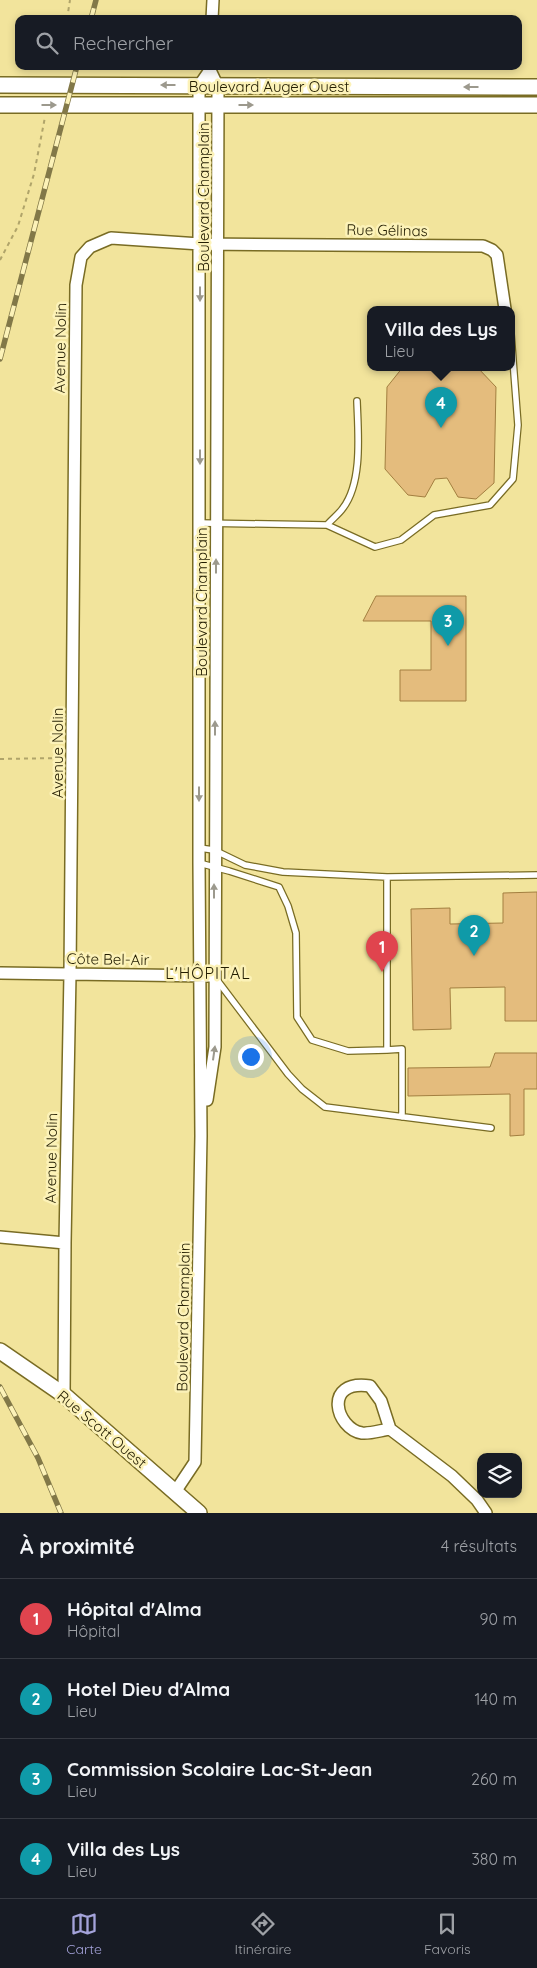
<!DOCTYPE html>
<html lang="fr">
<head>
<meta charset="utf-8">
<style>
  :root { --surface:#171b24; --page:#242831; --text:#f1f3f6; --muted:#9ea1a6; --line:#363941; --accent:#a4a3da }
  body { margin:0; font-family:Quicksand,sans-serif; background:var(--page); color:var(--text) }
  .controls { position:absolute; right:15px; bottom:15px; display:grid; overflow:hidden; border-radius:10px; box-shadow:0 2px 8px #0003 }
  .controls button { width:45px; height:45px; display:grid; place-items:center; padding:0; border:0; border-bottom:1px solid var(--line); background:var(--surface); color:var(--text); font:25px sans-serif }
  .you { position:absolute; left:250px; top:1056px; width:18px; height:18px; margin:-12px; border:4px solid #fff; border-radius:50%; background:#1a73e8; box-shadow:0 0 0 8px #1a73e833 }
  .badge { display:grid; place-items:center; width:32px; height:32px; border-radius:50%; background:var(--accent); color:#fff; font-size:16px; font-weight:700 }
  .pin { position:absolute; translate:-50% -41px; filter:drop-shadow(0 1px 2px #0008) }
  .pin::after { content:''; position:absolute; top:26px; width:18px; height:15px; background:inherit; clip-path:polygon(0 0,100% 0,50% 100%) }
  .popup { position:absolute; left:367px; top:306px; width:148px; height:65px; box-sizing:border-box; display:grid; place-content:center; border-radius:10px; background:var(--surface); filter:drop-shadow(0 1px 4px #0005); font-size:16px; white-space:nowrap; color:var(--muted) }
  .popup b { font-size:19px; color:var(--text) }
  .popup::after { content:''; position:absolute; left:50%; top:100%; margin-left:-10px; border:10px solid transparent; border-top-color:var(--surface) }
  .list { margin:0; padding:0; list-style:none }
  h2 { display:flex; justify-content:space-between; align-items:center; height:65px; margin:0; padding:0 20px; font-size:21px }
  h2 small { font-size:16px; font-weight:400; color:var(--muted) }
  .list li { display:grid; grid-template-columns:32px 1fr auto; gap:15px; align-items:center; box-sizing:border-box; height:80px; padding:0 20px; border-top:1px solid var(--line) }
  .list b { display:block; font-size:19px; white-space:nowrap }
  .list p { margin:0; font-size:16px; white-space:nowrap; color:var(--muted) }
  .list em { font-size:16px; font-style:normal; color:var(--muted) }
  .icon { flex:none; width:28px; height:28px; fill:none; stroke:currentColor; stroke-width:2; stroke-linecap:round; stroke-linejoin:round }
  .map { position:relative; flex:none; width:537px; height:1513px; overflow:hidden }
  .search { position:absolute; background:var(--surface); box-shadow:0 2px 8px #0003; left:15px; right:15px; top:15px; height:55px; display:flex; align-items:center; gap:12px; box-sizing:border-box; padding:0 18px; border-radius:10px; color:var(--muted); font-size:19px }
  .sheet { height:385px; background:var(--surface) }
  nav { display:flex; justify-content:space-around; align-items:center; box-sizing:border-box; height:70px; border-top:1px solid var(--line); background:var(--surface); font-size:14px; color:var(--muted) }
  nav a { display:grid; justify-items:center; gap:2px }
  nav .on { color:var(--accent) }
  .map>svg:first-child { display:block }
</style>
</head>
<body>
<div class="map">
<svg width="537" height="1513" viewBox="0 0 537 1513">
  <rect width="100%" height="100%" fill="#f2e49c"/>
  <path fill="#e4bc7d" stroke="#a37f40" d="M403 367H477L496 387 494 483 476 499 458 497 447 478 435 479 425 497 408 495 385 469 387 387Z
    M376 596H466V701H400V670H431V621H363Z
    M537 892V1021H505V987L450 988 451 1029 413 1030 411 909 450 908V924L503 923V893Z
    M495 1053H537V1089H524V1135L510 1136V1094L408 1096V1068L490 1067Z"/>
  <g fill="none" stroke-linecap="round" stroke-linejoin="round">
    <defs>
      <path id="lane" d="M200 523 327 525C332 519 339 514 343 508 363 482 358 432 357 401
        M327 525 375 547 401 540 434 515 490 505 513 479 518 425 511 334
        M199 863 229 871 279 887 288 906 296 933 297 1017 312 1040 348 1051 387 1050V877L283 872 245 865 214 850 199 848
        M387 877 537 875
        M217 980 288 1074 302 1089 325 1107 491 1128
        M387 1050 402 1049V1117"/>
      <path id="street" d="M212 19 213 0
        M0 973 208 976
        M207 1100 215 1047 218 87 210 70
        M0 1237 65 1243
        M64 1395 65 1243 70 974 76 285 81 257 90 247 111 238 200 244 483 246 492 250 497 255 505 309
        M390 1429C382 1430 370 1434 362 1433 336 1429 322 1379 370 1386L381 1401 390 1429 452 1476 477 1500 486 1513
        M175 1492 195 1462 201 1136 199 863V86L210 70V66"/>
      <path id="secondary" d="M0 85 537 87
        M0 105H537
        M0 1351 64 1395 199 1513"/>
    </defs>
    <use href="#lane" stroke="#796c24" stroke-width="8"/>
    <use href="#street" stroke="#796c24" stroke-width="14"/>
    <use href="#secondary" stroke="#796c24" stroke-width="18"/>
    <path stroke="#b0a46a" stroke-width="2" stroke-dasharray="4 4" stroke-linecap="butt" d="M67 19 70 0
      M0 260 18 226 34 174 45 117
      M0 759 62 758"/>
    <use href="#lane" stroke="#fff" stroke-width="5.5"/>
    <use href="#street" stroke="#fff" stroke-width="11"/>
    <use href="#secondary" stroke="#fff" stroke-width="15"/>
    <defs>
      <path id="rail" d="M91 19 96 0
        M0 359 77 66
        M0 1387 38 1458 61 1513"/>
    </defs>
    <use href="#rail" stroke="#827848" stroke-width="5.5"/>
    <use href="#rail" stroke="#fcf2b8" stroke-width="4" stroke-dasharray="11" stroke-linecap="butt"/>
  </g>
  <defs><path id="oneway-solid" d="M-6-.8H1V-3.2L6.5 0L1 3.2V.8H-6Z" transform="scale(1.25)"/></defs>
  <g fill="#9c998d">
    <use href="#oneway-solid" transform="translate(168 85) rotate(-180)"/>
    <use href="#oneway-solid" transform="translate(471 87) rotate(-180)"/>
    <use href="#oneway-solid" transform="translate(49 105)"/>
    <use href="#oneway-solid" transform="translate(246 105)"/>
    <use href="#oneway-solid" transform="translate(200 294) rotate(90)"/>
    <use href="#oneway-solid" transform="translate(200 457) rotate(90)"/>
    <use href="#oneway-solid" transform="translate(216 566) rotate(-90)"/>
    <use href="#oneway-solid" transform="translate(215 728) rotate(-90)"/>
    <use href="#oneway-solid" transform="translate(199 794) rotate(90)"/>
    <use href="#oneway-solid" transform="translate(214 891) rotate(-90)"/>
    <use href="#oneway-solid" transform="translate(214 1053) rotate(-82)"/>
  </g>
  <g text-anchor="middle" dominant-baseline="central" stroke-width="5" stroke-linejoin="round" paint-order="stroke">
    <g font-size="15" fill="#231d01" stroke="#fcf2b8">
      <text x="269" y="86">Boulevard Auger Ouest</text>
      <text transform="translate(203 197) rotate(-90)">Boulevard Champlain</text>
      <text transform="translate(387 230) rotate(1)">Rue Gélinas</text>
      <text transform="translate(60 348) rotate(-89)">Avenue Nolin</text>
      <text transform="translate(201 602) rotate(-90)">Boulevard Champlain</text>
      <text transform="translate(57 753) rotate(-90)">Avenue Nolin</text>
      <text transform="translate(108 959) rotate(1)">Côte Bel-Air</text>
      <text transform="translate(51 1158) rotate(-89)">Avenue Nolin</text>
      <text transform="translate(183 1317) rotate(-89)">Boulevard Champlain</text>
      <text transform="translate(102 1429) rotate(40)">Rue Scott Ouest</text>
    </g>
    <g font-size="16" letter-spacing="1" fill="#231d01" stroke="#fcf2b8">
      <text x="208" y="973">L'HÔPITAL</text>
    </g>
  </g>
</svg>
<div class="controls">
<button><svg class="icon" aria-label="layers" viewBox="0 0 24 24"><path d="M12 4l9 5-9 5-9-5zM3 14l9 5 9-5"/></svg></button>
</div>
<div class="you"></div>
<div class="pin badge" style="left:382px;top:972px;background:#e0444e">1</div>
<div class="pin badge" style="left:474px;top:956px;background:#0f9aa8">2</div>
<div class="pin badge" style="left:448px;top:646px;background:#0f9aa8">3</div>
<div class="pin badge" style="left:441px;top:428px;background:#0f9aa8">4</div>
<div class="popup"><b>Villa des Lys</b>Lieu</div>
<div class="search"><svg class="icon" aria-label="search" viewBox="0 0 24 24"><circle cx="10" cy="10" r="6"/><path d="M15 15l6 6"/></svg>Rechercher</div>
</div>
<section class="sheet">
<h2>À proximité<small>4 résultats</small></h2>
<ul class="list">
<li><span class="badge" style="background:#e0444e">1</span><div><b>Hôpital d'Alma</b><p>Hôpital</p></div><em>90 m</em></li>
<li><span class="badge" style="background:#0f9aa8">2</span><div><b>Hotel Dieu d'Alma</b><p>Lieu</p></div><em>140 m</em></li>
<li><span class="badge" style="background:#0f9aa8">3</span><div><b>Commission Scolaire Lac-St-Jean</b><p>Lieu</p></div><em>260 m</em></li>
<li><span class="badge" style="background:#0f9aa8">4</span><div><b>Villa des Lys</b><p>Lieu</p></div><em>380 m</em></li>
</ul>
</section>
<nav>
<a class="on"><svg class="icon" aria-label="map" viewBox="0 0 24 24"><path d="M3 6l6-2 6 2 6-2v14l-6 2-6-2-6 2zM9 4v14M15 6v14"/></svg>Carte</a>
<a><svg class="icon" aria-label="directions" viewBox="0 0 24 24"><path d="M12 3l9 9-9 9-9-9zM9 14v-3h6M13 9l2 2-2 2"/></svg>Itinéraire</a>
<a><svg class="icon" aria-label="saved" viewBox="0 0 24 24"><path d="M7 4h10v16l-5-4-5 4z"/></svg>Favoris</a>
</nav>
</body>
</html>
